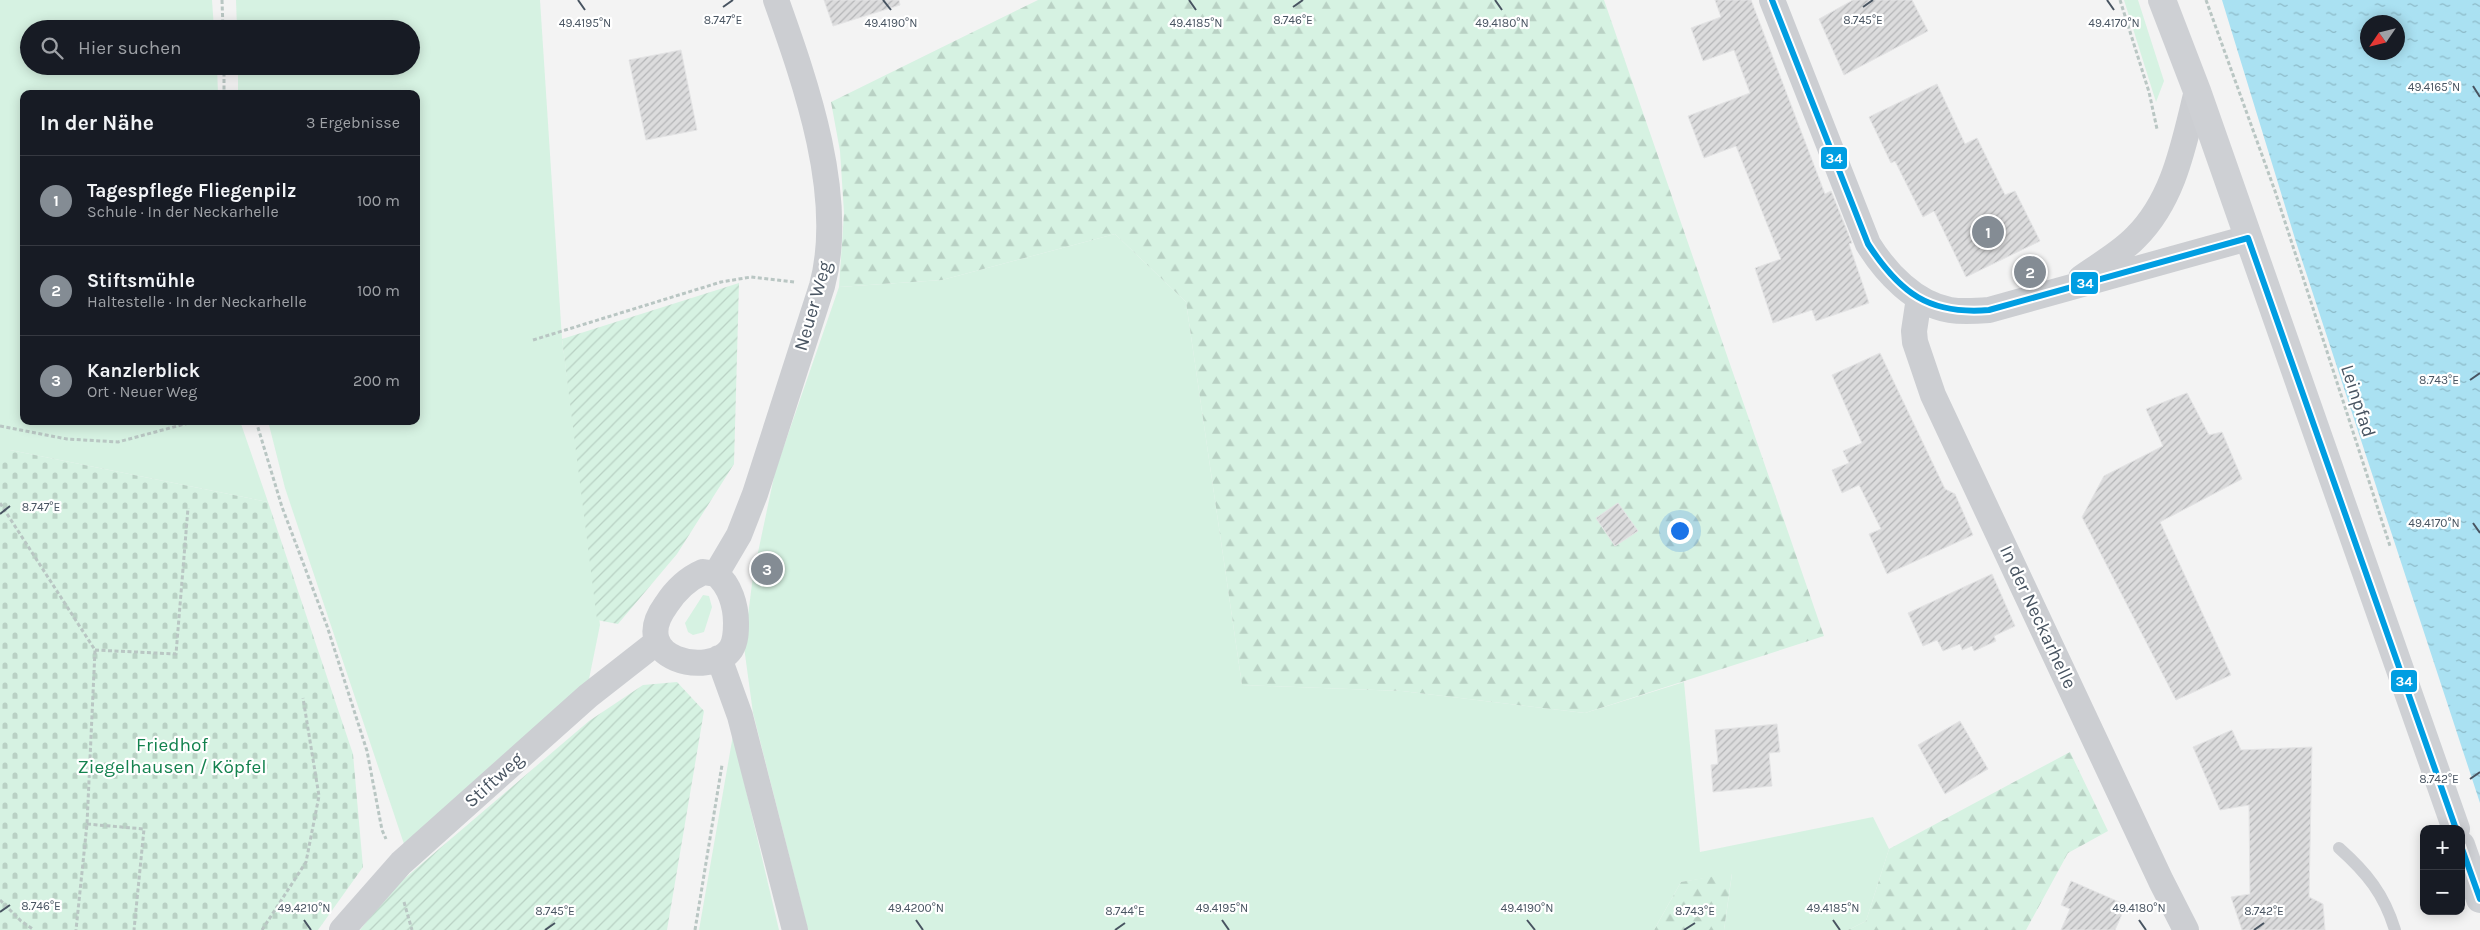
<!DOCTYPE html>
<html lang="de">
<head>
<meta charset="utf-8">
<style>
  :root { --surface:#171b24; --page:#242831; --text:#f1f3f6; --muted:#9ea1a6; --line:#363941; --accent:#848c94 }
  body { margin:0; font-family:Karla,sans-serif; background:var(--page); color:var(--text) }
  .controls { position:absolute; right:15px; bottom:15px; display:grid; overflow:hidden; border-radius:10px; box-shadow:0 2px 12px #0003 }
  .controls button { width:45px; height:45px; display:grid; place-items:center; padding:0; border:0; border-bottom:1px solid var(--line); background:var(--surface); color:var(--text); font:25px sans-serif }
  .compass { position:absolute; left:2360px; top:15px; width:45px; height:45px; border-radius:50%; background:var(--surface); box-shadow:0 2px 12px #0003; rotate:235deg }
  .you { position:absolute; left:1679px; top:530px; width:18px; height:18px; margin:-12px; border:4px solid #fff; border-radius:50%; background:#1a73e8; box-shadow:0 0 0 8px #1a73e833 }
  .badge { display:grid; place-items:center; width:32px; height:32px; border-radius:50%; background:var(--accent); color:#fff; font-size:16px; font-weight:700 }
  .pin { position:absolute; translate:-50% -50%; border:2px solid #fff; box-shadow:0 1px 5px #0006 }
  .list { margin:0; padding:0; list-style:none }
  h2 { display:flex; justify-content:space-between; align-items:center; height:65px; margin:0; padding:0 20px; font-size:21px }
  h2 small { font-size:16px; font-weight:400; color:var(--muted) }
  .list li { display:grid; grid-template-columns:32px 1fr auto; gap:15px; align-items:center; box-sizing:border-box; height:90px; padding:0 20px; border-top:1px solid var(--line) }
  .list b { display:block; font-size:19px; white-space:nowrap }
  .list p { margin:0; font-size:16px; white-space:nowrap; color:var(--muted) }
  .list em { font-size:16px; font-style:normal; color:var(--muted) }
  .icon { flex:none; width:28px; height:28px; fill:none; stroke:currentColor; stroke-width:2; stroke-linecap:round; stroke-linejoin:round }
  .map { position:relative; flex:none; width:2480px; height:930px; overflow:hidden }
  .search { position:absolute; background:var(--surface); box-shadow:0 2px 12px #0003; left:20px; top:20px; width:400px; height:55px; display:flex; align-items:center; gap:12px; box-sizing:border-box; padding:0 18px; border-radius:28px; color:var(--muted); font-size:19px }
  .panel { position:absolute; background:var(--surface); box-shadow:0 2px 12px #0003; left:20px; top:90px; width:400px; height:335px; border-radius:10px }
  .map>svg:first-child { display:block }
</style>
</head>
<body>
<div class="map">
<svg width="2480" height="930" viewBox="0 0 2480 930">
  <defs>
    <pattern id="forest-firs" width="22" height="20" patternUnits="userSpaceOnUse" patternTransform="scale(1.25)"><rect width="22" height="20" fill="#d6f2e2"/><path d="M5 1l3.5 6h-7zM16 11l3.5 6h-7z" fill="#b9d1c4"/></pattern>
    <pattern id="cemetery-stones" width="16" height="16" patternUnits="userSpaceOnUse" patternTransform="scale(1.25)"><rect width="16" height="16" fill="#d6f2e2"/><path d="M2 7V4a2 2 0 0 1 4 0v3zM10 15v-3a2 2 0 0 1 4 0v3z" fill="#b9d1c4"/></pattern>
    <pattern id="garden-furrows" width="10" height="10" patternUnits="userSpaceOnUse" patternTransform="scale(1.25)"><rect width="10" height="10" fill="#d6f2e2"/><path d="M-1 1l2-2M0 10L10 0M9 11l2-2" fill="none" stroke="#b9d1c4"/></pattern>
    <pattern id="water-ripples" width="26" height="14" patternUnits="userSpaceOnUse" patternTransform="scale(1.25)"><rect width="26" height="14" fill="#aae1f2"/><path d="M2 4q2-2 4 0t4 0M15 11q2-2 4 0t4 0" fill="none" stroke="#8cb9c7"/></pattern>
    <pattern id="building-hatch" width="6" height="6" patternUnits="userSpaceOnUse" patternTransform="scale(1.25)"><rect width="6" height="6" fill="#dcdcdd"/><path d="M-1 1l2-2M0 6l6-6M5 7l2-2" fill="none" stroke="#b4b5b7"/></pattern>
  </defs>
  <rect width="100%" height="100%" fill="#f3f3f3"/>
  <path fill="#d6f2e2" d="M0 0H212L214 29H29V66H217L218 94H24V421H240L268 502 10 450H0Z
    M236 0H540L562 339 600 625 586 694 406 850 285 488 268 421H416V94H238V66H411V29H237Z
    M2124 0H2138L2164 81 2156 102Z
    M1115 234 1186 302 1242 685 1402 691 1585 713 1684 682 1700 852 1873 817 1889 849 1866 921 1848 930H1724L1732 874 1681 882 1654 930H808L753 713 744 647 753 576 775 472 839 287 942 280Z
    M703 595 709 596 712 607 704 632 693 635 688 632 685 623Z
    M733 735 779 930H699Z"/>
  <path fill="url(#forest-firs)" d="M1038 0H1604L1824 636 1585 713 1402 691 1242 685 1186 302 1115 234 942 280 839 287 844 213 840 151 831 102Z
    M2070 752 2108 831 2068 853 2026 930H1848L1866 921 1889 849Z
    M1732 873 1724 930H1654L1681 882Z"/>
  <path fill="url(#cemetery-stones)" d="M0 450H10L268 502 353 754 363 867 318 930H0Z"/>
  <path fill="url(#garden-furrows)" d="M739 283 734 464 677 554 618 624 597 620 562 339Z
    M677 682 704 711 667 930H360L391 890 589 721 643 685Z"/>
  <path fill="url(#water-ripples)" fill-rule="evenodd" d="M2222 0H2480V803L2296 242ZM2368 22H2398V52H2368Z"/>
  <path fill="url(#building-hatch)" stroke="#e4e4e5" d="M824 0H899L900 5 833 26Z
    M1715 0H1751L1825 194 1831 191 1852 243 1849 244 1869 303 1816 321 1812 310 1773 323 1755 268 1781 259 1736 146 1704 158 1688 116 1750 93 1734 50 1703 61 1691 28 1721 17Z
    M1853 0H1912L1928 31 1844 75 1819 19Z
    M681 50 697 130 646 140 629 60Z
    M1937 84 1965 144 1977 138 2005 195 2015 191 2040 241 1966 277 1934 211 1923 217 1895 161 1891 163 1869 117Z
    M1880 353 1945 489 1955 494 1973 535 1887 574 1869 534 1881 529 1859 485 1842 493 1832 470 1849 463 1843 451 1862 443 1832 375Z
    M2187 393 2209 435 2222 432 2242 479 2160 522 2231 675 2176 700 2082 517 2104 476 2163 446 2146 409Z
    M1618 503 1638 531 1615 546 1596 518Z
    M1992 574 2015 626 1994 636 1996 641 1974 651 1972 646 1962 650 1960 644 1943 651 1937 640 1923 646 1908 613Z
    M1960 721 1988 769 1945 794 1918 745Z
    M1777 724 1780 752 1769 753 1772 786 1713 792 1711 765 1718 764 1715 730Z
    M2232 730 2241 750 2312 747 2309 897 2323 904 2325 930H2242L2231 897 2250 894 2249 805 2220 810 2193 747Z
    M2071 881 2126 905 2115 930H2061L2070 909 2061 905Z"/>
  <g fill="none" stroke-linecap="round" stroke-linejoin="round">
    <path stroke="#b9c6c3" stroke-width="3" stroke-dasharray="4 2.5" stroke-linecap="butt" d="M222 0 223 29
      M2120 0 2149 92 2157 129
      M2206 0 2275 191 2390 546
      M224 66V94
      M533 340 721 282 751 277 794 282
      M256 421 282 507 327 626 367 751 382 830 386 839
      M0 426 67 439 118 442 196 421
      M0 503 95 650 87 824 76 930
      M95 650 176 654 188 508
      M87 824 144 829 134 930
      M0 900 21 921 34 930
      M404 902 412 930
      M262 930 306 862 319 796 303 698
      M695 930 722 765"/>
    <path stroke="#ccced2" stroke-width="12" d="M2339 848C2367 873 2384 894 2395 930"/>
    <path stroke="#ccced2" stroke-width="26" d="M1772 0 1868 244C1886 273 1915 304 1950 310 1963 312 1976 311 1989 310L2248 238
      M2081 278C2099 265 2121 253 2136 237 2175 198 2184 142 2197 91
      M1919 298 1914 331 1915 342 1933 395 2161 881 2186 930
      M703 572 716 574C730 585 736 606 736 623 736 631 736 641 731 649 711 678 626 660 666 605 675 591 687 579 703 572Z
      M716 574 739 535 755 494 822 286C846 197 806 84 776 0
      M719 658 740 716 795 930
      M342 930 401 863 588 696 657 642"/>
    <path stroke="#ced0d4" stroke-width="28" d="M2162 0 2197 91 2456 829
      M2461 845 2480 899"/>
    <defs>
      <path id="bus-1" d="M1772 0 1868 244C1900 293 1929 315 1989 310L2248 238
        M2248 238 2456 829
        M2461 846 2480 899"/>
    </defs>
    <use href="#bus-1" stroke="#fff" stroke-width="10"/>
    <use href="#bus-1" stroke="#009ee2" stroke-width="6"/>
  </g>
  <path fill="none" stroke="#485461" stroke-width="2" d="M578 0 585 10M883 0 891 10M1189 0 1196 10M1495 0 1502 10M2107 0 2114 10M723 7 733 0M1293 7 1303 0M1863 7 1873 0M2473 86 2480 97M2470 380 2480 373M0 514 10 506M2473 523 2480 533M2470 779 2480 772M0 912 10 905M304 920 311 930M916 920 923 930M1222 920 1229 930M1527 920 1535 930M1833 920 1840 930M2139 920 2146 930M545 930 555 923M1115 930 1125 923M1684 930 1695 923M2254 930 2264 923"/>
  <g text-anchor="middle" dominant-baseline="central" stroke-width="4.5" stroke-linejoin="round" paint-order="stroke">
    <g font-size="19" fill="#485461" stroke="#fff">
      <text transform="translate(813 306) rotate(-74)">Neuer Weg</text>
      <text transform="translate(2358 401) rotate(72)">Leinpfad</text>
      <text transform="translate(2038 617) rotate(65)">In der Neckarhelle</text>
      <text transform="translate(494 780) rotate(-42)">Stiftweg</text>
    </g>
    <g font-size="19" fill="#13824e" stroke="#fff">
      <text x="172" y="745">Friedhof<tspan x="172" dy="22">Ziegelhausen / Köpfel</tspan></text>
    </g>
  </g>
  <g font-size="12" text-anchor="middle" fill="#485461" stroke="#fff" stroke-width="4.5" stroke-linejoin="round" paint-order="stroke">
    <text x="723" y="24">8.747°E</text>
    <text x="1863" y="24">8.745°E</text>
    <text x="1293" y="24">8.746°E</text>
    <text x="585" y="27">49.4195°N</text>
    <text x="891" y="27">49.4190°N</text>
    <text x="1196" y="27">49.4185°N</text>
    <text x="1502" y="27">49.4180°N</text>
    <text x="2114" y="27">49.4170°N</text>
    <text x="2434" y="91">49.4165°N</text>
    <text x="2439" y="384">8.743°E</text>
    <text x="41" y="511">8.747°E</text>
    <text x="2434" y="527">49.4170°N</text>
    <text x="2439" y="783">8.742°E</text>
    <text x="41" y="910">8.746°E</text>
    <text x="304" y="912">49.4210°N</text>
    <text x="916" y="912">49.4200°N</text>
    <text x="1222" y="912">49.4195°N</text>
    <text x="1527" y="912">49.4190°N</text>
    <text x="1833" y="912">49.4185°N</text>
    <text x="2139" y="912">49.4180°N</text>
    <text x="555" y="915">8.745°E</text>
    <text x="1125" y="915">8.744°E</text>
    <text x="1695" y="915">8.743°E</text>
    <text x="2264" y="915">8.742°E</text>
  </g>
  <g stroke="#fff" stroke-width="2">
    <rect x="1820" y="146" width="28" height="24" rx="5" fill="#009ee2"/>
    <rect x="2070" y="271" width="29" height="24" rx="5" fill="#009ee2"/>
    <rect x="2390" y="669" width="28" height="24" rx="5" fill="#009ee2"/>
  </g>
  <g font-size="14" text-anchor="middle" font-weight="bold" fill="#fff">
    <text x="1834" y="163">34</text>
    <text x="2085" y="288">34</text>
    <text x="2404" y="686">34</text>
  </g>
</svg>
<div class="controls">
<button>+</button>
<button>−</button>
</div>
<svg class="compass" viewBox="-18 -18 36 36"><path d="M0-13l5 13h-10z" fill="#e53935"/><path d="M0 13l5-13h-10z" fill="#9ea1a6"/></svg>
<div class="you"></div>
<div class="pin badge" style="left:1988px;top:232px">1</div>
<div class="pin badge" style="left:2030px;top:272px">2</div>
<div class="pin badge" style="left:767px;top:569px">3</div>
<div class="search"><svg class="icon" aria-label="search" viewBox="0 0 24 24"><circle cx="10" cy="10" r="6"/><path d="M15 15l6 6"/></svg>Hier suchen</div>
<section class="panel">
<h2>In der Nähe<small>3 Ergebnisse</small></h2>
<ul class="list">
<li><span class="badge">1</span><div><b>Tagespflege Fliegenpilz</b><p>Schule · In der Neckarhelle</p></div><em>100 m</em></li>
<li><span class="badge">2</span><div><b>Stiftsmühle</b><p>Haltestelle · In der Neckarhelle</p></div><em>100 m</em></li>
<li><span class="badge">3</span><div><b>Kanzlerblick</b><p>Ort · Neuer Weg</p></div><em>200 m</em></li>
</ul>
</section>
</div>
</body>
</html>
